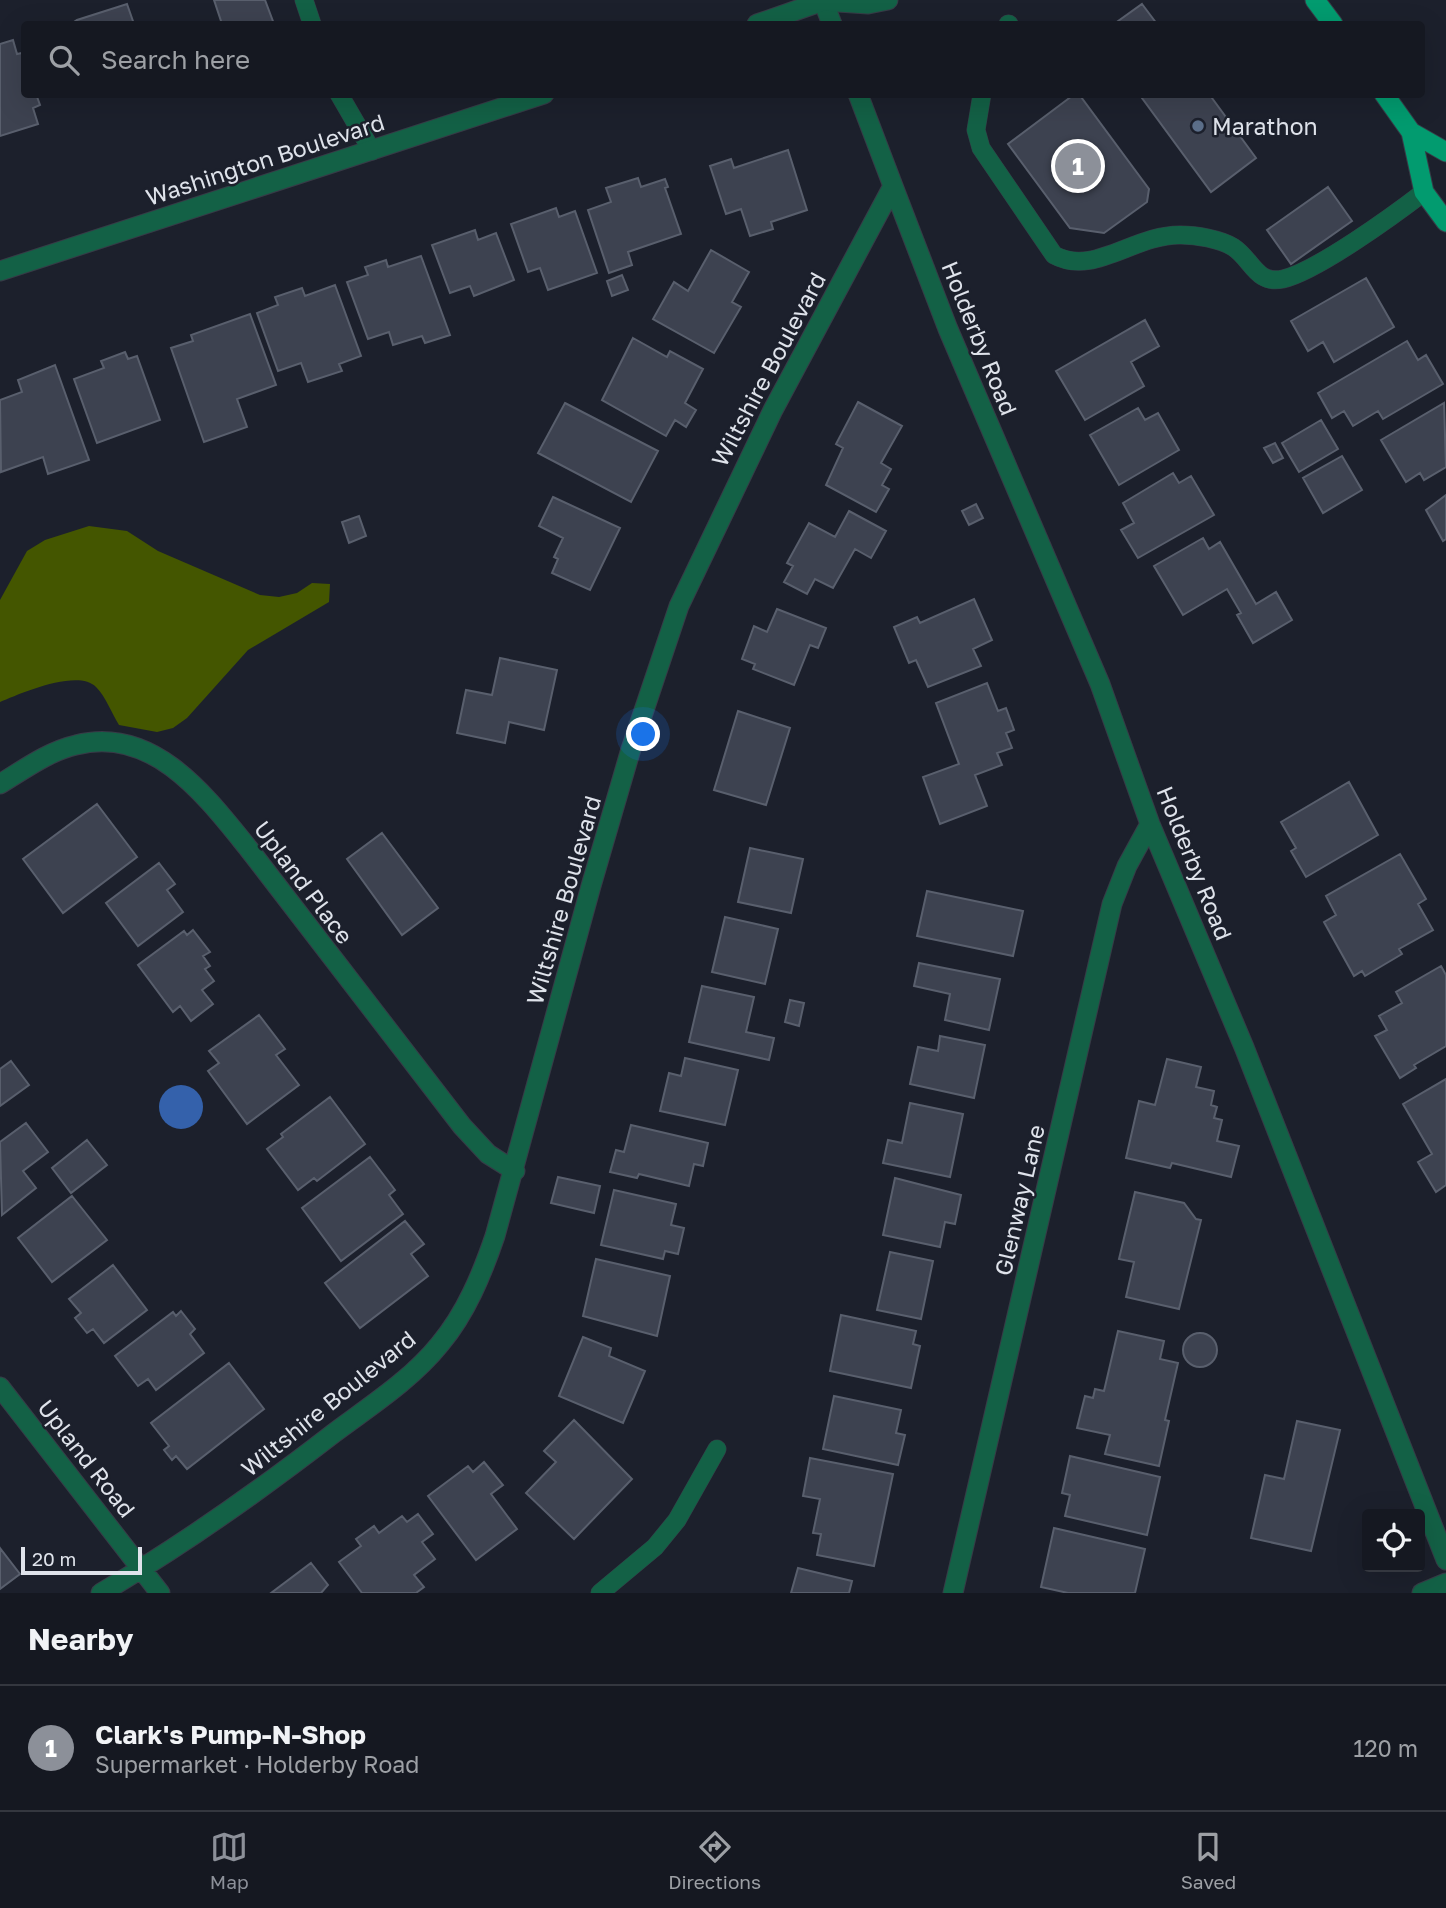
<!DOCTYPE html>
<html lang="en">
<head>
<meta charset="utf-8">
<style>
  :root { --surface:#151821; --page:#1e212a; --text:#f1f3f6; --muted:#9da0a5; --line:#34373f; --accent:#8c9099 }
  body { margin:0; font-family:"Golos Text",sans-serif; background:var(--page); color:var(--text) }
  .controls { position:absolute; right:21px; bottom:21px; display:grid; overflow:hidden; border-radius:7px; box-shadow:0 7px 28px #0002 }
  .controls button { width:63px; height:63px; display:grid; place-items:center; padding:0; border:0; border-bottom:2px solid var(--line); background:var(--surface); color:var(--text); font:35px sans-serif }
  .scale { position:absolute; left:21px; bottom:18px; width:121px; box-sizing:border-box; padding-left:7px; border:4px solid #dfe3eb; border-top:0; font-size:19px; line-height:24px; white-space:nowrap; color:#dfe3eb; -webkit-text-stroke:5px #1c202c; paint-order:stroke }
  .you { position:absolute; left:644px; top:735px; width:24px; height:24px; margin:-18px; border:5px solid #fff; border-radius:50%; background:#1a73e8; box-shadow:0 0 0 10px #1a73e833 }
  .badge { display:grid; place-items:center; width:46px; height:46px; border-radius:50%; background:var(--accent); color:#fff; font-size:23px; font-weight:700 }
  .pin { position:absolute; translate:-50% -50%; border:4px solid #fff; box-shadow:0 2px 7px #0006 }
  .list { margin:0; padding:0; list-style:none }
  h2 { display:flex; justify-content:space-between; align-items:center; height:91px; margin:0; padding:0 28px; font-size:30px }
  h2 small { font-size:23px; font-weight:400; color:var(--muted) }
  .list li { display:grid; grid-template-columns:46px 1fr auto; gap:21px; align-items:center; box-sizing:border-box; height:126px; padding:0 28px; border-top:2px solid var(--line) }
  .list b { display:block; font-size:26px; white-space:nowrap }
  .list p { margin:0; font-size:23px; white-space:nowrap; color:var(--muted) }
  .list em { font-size:23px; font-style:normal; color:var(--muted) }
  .icon { flex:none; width:38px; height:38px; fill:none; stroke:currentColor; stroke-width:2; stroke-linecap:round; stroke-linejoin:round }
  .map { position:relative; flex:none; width:1446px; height:1593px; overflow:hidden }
  .search { position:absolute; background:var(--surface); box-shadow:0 7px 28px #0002; left:21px; right:21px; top:21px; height:77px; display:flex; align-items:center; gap:18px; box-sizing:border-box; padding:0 24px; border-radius:7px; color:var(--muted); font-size:26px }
  .sheet { height:217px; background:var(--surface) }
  nav { display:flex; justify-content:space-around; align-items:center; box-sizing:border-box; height:98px; border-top:2px solid var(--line); background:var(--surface); font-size:19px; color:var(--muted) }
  nav a { display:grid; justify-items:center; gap:4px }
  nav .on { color:var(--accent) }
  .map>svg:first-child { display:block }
</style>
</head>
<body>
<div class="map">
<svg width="1446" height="1593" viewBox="0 0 1446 1593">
  <rect width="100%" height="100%" fill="#1c202c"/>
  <path fill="#445600" d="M89 526 127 531 158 551 260 595 279 597 297 593 312 583 330 584 329 602 248 650 187 718 173 728 157 732 119 725C112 714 106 697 96 687 78 668 19 694 0 702V600L27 551 45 540Z"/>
  <path fill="#3461ab" d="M159 1107a22 22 0 1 1 44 0a22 22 0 1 1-44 0Z"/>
  <path fill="#3d4250" stroke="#595f6d" stroke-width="2" d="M214 0H265L274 24H222Z
    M127 4 134 24H71L77 20Z
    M1142 4 1157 24H1114Z
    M13 40 17 54 22 53 24 60V94H36L40 105 33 108 38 124 0 136V44Z
    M1139 94H1209L1256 158 1211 192Z
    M1072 96 1081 97 1149 189 1147 202 1104 233 1070 228 1008 144Z
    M788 150 807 210 771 222 773 229 750 236 741 209 726 214 710 166 731 159 734 168Z
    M638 178 641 187 665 179 668 187 665 188 681 234 628 252 632 265 609 273 588 210 611 202 606 188Z
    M1328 187 1352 221 1291 264 1267 230Z
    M556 208 559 217 575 211 597 273 548 290 540 268 528 272 511 224Z
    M475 230 478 240 496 233 514 280 474 296 470 286 450 293 432 245Z
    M711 250 749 272 732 302 741 307 714 353 653 319 674 282 688 291Z
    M421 256 450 335 425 343 422 336 393 345 389 332 368 339 347 282 368 275 365 267 386 260 388 267Z
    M622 275 628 290 612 296 607 281Z
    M1366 278 1394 327 1334 362 1323 342 1308 351 1291 321Z
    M335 285 361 356 339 364 342 371 308 382 301 363 278 371 257 313 278 305 275 297 302 288 305 296Z
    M250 314 276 385 237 399 247 427 204 442 171 348 193 341 191 335Z
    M1145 320 1159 346 1131 362 1144 386 1085 420 1056 371Z
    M633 338 667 357 670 351 703 369 685 403 696 410 686 427 675 420 666 436 602 400Z
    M1407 341 1418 360 1426 355 1443 384 1383 419 1378 411 1353 426 1344 411 1332 418 1318 393Z
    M125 352 128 359 137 356 160 420 97 443 74 379 104 368 101 361Z
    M55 365 89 460 48 474 43 457 1 472 0 400 22 392 18 380Z
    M858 402 902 426 881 463 891 469 882 485 889 489 876 512 826 485 843 448 836 444Z
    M565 403 658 451 631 502 538 453Z
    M1444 403 1446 467 1424 480 1420 473 1406 482 1381 440Z
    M1138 408 1145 420 1158 413 1179 450 1119 485 1090 435Z
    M1321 420 1338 449 1299 472 1282 443Z
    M1275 443 1283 458 1273 463 1264 448Z
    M1342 456 1362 490 1323 513 1303 478Z
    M1173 473 1179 483 1191 476 1214 515 1138 558 1121 530 1134 523 1123 503Z
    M1446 495V539L1443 541 1426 510Z
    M553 497 620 528 590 590 552 573 558 559 554 557 563 538 539 526Z
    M976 504 983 518 969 525 962 511Z
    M849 511 886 531 871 558 855 549 833 588 815 579 807 594 784 582 793 566 787 563 809 523 835 537Z
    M359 516 366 536 349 543 342 522Z
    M1203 538 1209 549 1220 542 1256 604 1276 592 1292 620 1253 643 1237 615 1241 613 1227 589 1183 615 1154 566Z
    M974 599 992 640 973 649 981 666 928 687 916 660 909 663 894 627 917 617 920 623Z
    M777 609 826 628 818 648 810 645 794 685 753 669 755 664 742 659 754 626 767 632Z
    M500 658 557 670 544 730 509 722 505 743 457 733 466 690 492 695Z
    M987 683 998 711 1006 708 1014 730 1006 733 1012 748 997 753 1002 765 975 775 987 806 940 824 923 777 959 764 936 703Z
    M738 711 790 728 766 805 714 790Z
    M1349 782 1378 835 1306 877 1291 851 1296 848 1281 822Z
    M97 804 137 857 63 913 23 859Z
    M382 833 438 908 402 935 347 859Z
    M750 848 803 859 791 913 738 902Z
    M1400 854 1426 899 1418 904 1433 930 1399 949 1402 954 1365 976 1362 971 1354 976 1324 922 1336 915 1326 896Z
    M159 863 175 884 167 890 183 912 138 946 106 903Z
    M927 891 1023 911 1013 956 917 936Z
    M725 917 778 929 765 984 712 972Z
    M193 930 210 952 203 956 210 966 205 969 214 981 202 990 213 1004 191 1021 180 1006 173 1012 138 965 184 931 187 935Z
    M919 963 1000 979 989 1030 945 1020 950 994 914 986Z
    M1441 966 1446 975V1046L1414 1065 1416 1068 1400 1078 1375 1036 1387 1030 1379 1016 1402 1003 1396 992Z
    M702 986 754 997 746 1032 774 1038 769 1060 689 1042Z
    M790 1000 804 1003 799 1026 785 1022Z
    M259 1015 285 1049 276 1055 299 1085 247 1124 208 1071 219 1063 209 1051Z
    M940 1036 985 1045 974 1098 910 1084 918 1047 938 1051Z
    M685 1058 738 1070 725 1125 660 1111 669 1073 681 1076Z
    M1167 1059 1201 1067 1196 1087 1214 1091 1211 1105 1217 1107 1214 1118 1222 1120 1217 1141 1239 1146 1231 1177 1172 1163 1170 1168 1126 1158 1139 1101 1155 1105Z
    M11 1061 29 1085 0 1106V1069Z
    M1446 1079V1185L1436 1192 1418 1162 1432 1154 1403 1104Z
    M330 1097 365 1144 317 1181 314 1178 298 1190 267 1149 283 1137 281 1134Z
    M910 1103 963 1114 950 1177 883 1163 888 1140 902 1143Z
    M26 1123 48 1152 23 1171 36 1188 2 1215 0 1142Z
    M631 1125 708 1143 703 1166 694 1164 689 1186 639 1174 637 1178 610 1172 616 1150 624 1152Z
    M87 1140 107 1165 71 1193 52 1168Z
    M370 1157 395 1190 389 1195 403 1214 341 1261 302 1208Z
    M558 1177 600 1186 594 1213 551 1203Z
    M895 1178 961 1195 955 1224 945 1222 940 1247 883 1235Z
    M614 1190 676 1204 671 1225 684 1228 678 1254 665 1251 663 1259 601 1245Z
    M1135 1192 1184 1203 1196 1219 1201 1220 1179 1309 1126 1297 1134 1262 1119 1259Z
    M72 1196 107 1240 52 1282 18 1238Z
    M405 1221 424 1244 411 1254 428 1276 360 1328 325 1283Z
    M890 1252 933 1261 921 1319 877 1310Z
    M596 1259 670 1276 657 1336 583 1316Z
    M113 1265 147 1310 104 1343 93 1329 87 1333 75 1318 81 1313 69 1299Z
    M181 1311 195 1329 190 1334 204 1353 156 1390 148 1379 138 1386 115 1356 173 1312 176 1316Z
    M841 1315 916 1331 913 1344 920 1346 911 1388 830 1371Z
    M1118 1331 1164 1341 1160 1359 1178 1363 1165 1420 1169 1421 1159 1466 1105 1454 1110 1435 1077 1428 1085 1396 1093 1398 1095 1389 1104 1391Z
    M1183 1350a17 17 0 1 1 34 0a17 17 0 1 1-34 0Z
    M583 1337 611 1348 609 1356 645 1371 623 1423 559 1396Z
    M229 1363 264 1409 187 1469 176 1456 172 1460 164 1450 169 1446 151 1423Z
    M834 1396 901 1410 896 1433 905 1435 898 1465 823 1449Z
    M574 1420 632 1479 574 1539 526 1493 556 1462 544 1451Z
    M1297 1421 1340 1430 1311 1551 1251 1538 1265 1475 1284 1479Z
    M1070 1456 1160 1477 1147 1535 1065 1516 1070 1495 1062 1493Z
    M810 1458 893 1474 874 1566 817 1555 821 1534 813 1533 820 1499 803 1496Z
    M484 1462 503 1485 491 1494 517 1529 476 1560 428 1496 468 1466 473 1472Z
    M418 1514 433 1534 422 1542 435 1559 414 1575 424 1587 416 1593H362L339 1562 361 1546 356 1539 374 1526 379 1533 402 1516 407 1522Z
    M1054 1528 1145 1549 1135 1593H1068L1041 1587Z
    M0 1548 20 1574 0 1589Z
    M311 1563 328 1585 321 1593H271Z
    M798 1568 852 1581 849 1593H791Z"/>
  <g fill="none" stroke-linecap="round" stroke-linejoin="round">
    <defs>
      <path id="service" d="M304 0 312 24
        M1008 24H1009
        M339 94 372 151
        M982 94 976 130 981 148 1054 255C1094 277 1134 234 1181 235 1196 235 1220 239 1233 247 1252 259 1256 285 1283 279 1317 271 1394 215 1424 192
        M600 1593 655 1547 677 1520 717 1449"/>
      <path id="minor" d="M823 1 832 24
        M893 186 948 329 1100 684 1150 824 1244 1047 1446 1560
        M0 784C23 770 49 751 76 745 153 725 206 796 248 848L462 1126 488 1154 515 1171
        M0 1387 160 1593
        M101 1593C183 1545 259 1491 334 1433 370 1406 411 1380 440 1344 466 1313 482 1274 495 1236L591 886 631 749 679 606 773 410 893 186 858 94
        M953 1593 1112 904 1127 866 1150 824
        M1422 1593 1446 1583"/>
      <path id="tertiary" d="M757 24 823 1 868 4 888 0
        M0 271 544 94"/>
      <path id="primary" d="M1315 0 1333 24
        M1384 94 1411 132 1424 192 1446 222
        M1411 132 1446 152"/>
    </defs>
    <use href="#service" stroke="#373b47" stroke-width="19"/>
    <use href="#minor" stroke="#373b47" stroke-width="21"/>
    <use href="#tertiary" stroke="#373b47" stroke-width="21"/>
    <use href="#primary" stroke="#373b47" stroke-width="21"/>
    <use href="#service" stroke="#136146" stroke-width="18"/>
    <use href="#minor" stroke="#136146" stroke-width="19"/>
    <use href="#tertiary" stroke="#136146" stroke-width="19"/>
    <use href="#primary" stroke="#029b6f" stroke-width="19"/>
  </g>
  <circle fill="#5c6f8a" stroke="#1c202c" stroke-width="2.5" cx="1198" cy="126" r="7"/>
  <g text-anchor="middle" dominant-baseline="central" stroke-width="5" stroke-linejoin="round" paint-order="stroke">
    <g font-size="23" fill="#dfe3eb" stroke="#1c202c" text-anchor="start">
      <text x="1212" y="126">Marathon</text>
    </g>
    <g font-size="23" fill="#dfe3eb" stroke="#1c202c">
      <text transform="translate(265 159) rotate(-18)">Washington Boulevard</text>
      <text transform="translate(980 338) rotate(68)">Holderby Road</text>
      <text transform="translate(768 369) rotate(-62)">Wiltshire Boulevard</text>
      <text transform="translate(1195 863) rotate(68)">Holderby Road</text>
      <text transform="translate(304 882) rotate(53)">Upland Place</text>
      <text transform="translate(563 900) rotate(-74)">Wiltshire Boulevard</text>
      <text transform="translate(1019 1200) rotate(-77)">Glenway Lane</text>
      <text transform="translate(328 1403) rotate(-39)">Wiltshire Boulevard</text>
      <text transform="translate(87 1458) rotate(52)">Upland Road</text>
    </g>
  </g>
</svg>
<div class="controls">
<button><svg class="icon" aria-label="locate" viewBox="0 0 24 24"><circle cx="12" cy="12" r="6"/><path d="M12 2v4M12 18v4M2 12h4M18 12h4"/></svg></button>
</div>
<div class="scale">20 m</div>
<div class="you"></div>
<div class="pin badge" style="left:1078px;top:166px">1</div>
<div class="search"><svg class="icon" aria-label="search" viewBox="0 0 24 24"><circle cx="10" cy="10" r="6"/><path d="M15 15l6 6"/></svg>Search here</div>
</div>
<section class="sheet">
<h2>Nearby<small></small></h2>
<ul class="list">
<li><span class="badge">1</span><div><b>Clark's Pump-N-Shop</b><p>Supermarket · Holderby Road</p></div><em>120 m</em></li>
</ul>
</section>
<nav>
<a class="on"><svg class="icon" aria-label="map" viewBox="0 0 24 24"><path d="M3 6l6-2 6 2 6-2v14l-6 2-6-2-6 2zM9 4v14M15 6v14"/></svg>Map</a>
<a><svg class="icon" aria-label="directions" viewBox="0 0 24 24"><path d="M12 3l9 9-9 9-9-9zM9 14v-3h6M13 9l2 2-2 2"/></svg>Directions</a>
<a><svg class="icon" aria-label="saved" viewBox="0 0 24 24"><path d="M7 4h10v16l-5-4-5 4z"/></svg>Saved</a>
</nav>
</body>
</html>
